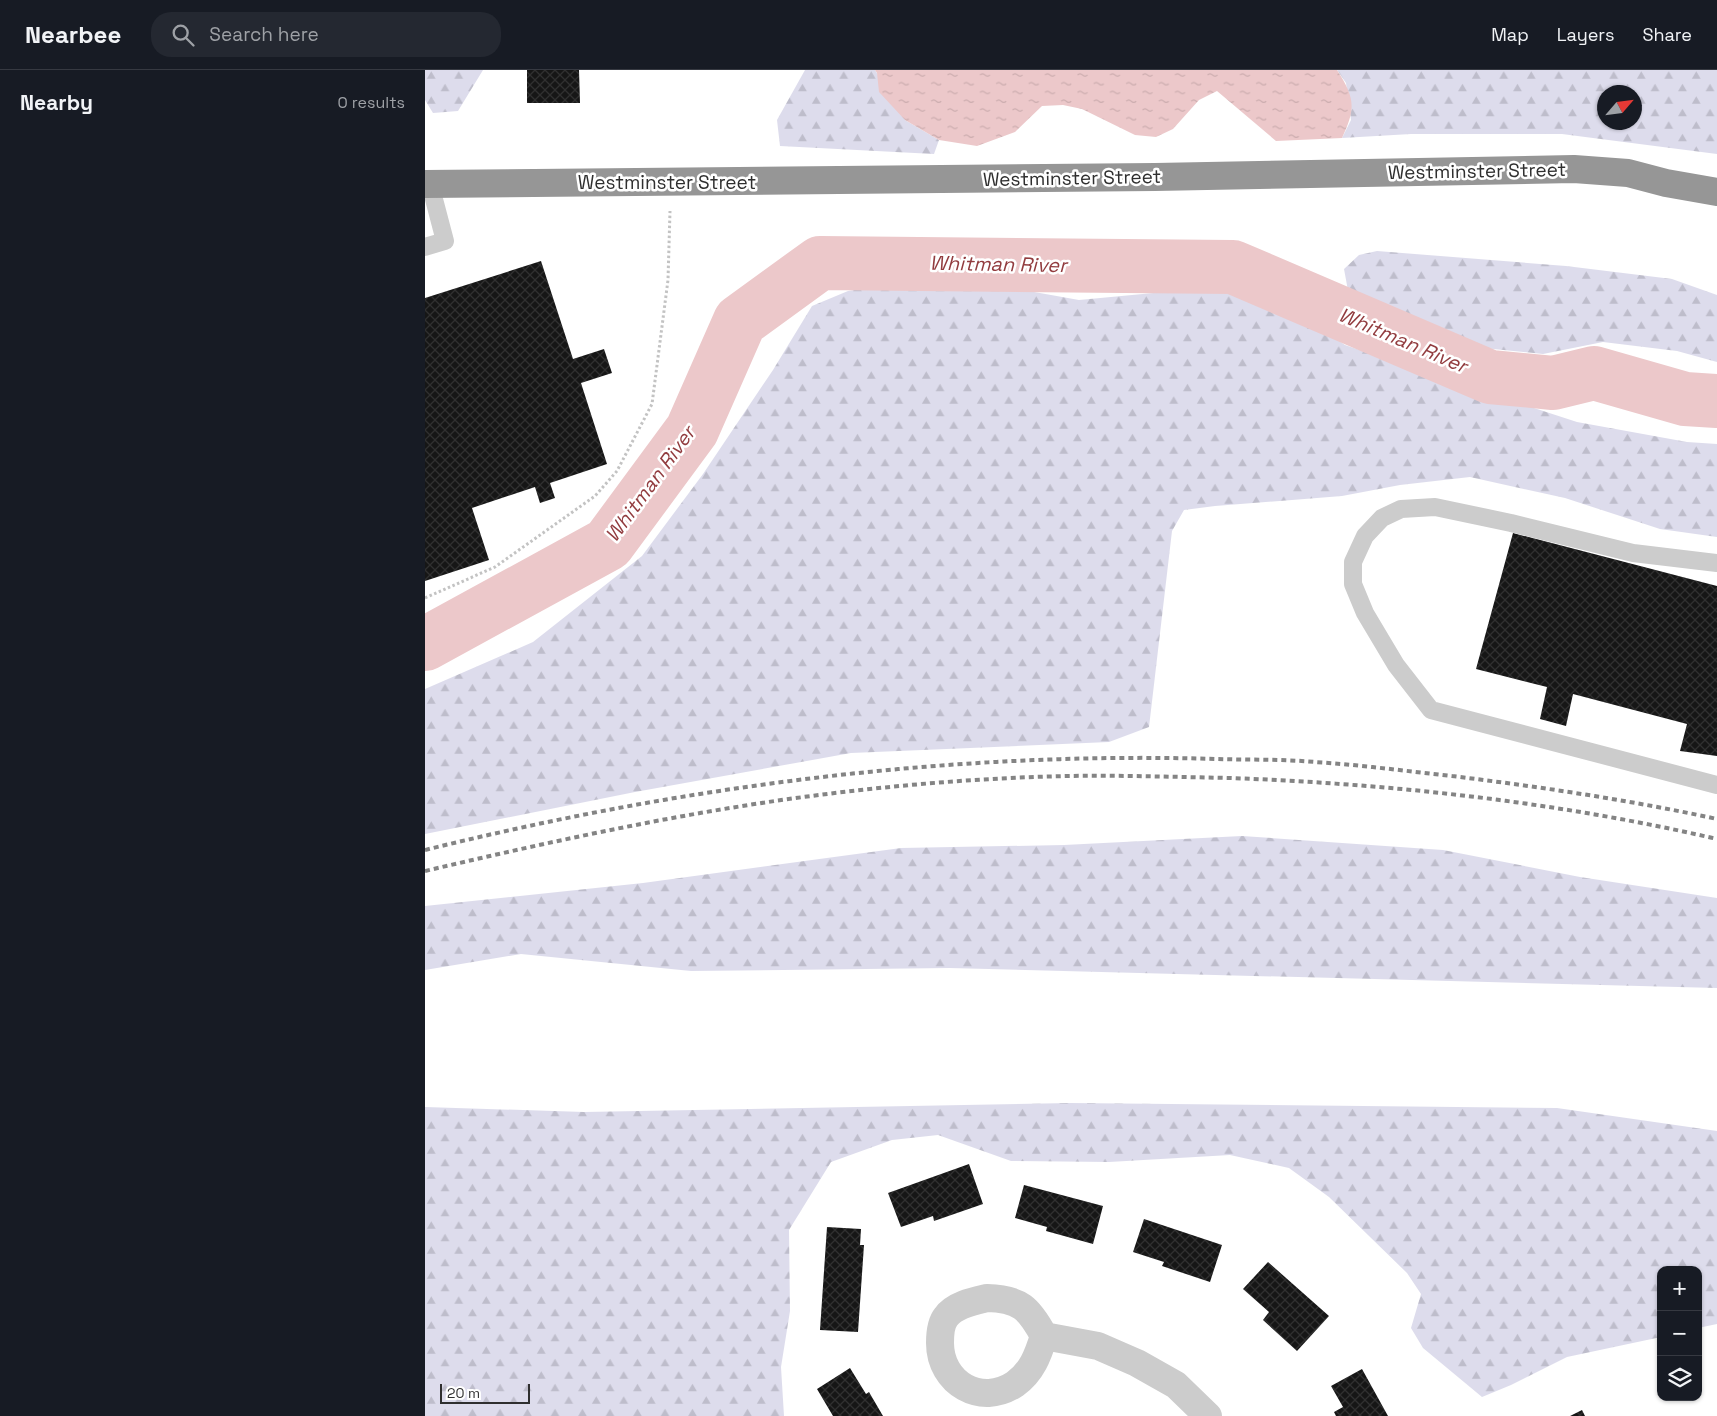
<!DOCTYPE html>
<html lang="en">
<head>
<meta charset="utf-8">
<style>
  :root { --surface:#171b24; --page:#242831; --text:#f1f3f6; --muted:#9ea1a6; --line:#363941 }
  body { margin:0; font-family:"Space Grotesk",sans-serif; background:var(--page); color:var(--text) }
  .controls { position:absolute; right:15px; bottom:15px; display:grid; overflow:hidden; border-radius:10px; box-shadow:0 1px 4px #0004 }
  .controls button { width:45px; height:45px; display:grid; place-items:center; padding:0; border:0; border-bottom:1px solid var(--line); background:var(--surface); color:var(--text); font:25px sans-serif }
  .compass { position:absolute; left:1172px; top:15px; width:45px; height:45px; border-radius:50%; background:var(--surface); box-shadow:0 1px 4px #0004; rotate:62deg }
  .scale { position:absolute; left:15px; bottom:12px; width:90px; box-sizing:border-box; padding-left:5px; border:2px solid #2f2f2f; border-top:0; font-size:14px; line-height:18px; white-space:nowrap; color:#2f2f2f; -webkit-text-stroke:4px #fff; paint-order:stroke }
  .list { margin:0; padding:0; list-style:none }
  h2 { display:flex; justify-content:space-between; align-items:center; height:65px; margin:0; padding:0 20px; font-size:21px }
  h2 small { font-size:16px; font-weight:400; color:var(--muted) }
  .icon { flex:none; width:28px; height:28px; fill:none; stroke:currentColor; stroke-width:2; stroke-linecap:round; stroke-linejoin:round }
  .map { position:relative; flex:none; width:1292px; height:1346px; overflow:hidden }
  header { display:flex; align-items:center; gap:30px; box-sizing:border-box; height:70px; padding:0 25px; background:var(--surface); border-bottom:1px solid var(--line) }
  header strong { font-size:24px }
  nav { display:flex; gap:28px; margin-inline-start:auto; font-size:18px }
  .search { width:350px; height:45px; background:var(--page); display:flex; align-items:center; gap:12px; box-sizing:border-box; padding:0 18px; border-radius:20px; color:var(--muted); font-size:19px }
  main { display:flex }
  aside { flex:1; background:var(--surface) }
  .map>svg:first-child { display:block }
</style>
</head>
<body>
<header>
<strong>Nearbee</strong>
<div class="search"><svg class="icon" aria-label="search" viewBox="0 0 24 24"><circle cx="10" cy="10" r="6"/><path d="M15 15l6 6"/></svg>Search here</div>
<nav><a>Map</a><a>Layers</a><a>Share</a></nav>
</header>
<main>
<aside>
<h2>Nearby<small>0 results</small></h2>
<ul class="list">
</ul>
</aside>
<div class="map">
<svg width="1292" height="1346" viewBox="0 0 1292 1346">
  <defs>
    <pattern id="forest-firs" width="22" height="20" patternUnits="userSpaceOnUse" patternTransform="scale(1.25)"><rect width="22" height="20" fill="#dddcec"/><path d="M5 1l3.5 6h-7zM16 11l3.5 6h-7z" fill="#bebdcb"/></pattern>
    <pattern id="water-ripples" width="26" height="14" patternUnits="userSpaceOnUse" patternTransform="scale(1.25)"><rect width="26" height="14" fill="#ecc8ca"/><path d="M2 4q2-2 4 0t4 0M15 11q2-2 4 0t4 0" fill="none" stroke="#cbacae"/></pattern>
    <pattern id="building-cross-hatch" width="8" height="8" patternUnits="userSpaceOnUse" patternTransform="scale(1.25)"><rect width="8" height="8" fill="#161616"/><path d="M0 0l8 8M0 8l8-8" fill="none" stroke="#303030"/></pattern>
  </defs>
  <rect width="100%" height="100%" fill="#fff"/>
  <path fill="url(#forest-firs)" fill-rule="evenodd" d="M0 0H58L33 41 8 43 0 30Z
    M380 0H450L480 50 514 70 509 84 355 76 352 50Z
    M912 0H1292V84L1137 64H986L917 68 926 50 921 13ZM1180 22H1210V52H1180Z
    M952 181 1141 196 1247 209 1292 225V292L1252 281 1178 272 1118 284 1048 277 924 226 919 199 934 185Z
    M514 205 654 230 792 217 816 218 866 238 920 275 1050 319 1152 352 1262 372 1292 374V467L1235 459 1140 428 1045 407 975 415 917 426 790 436 759 440 747 461 724 657 684 672 426 683 210 722 0 764V619L108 572 217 486 278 404 348 300 387 236 423 221Z
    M817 766 1018 780 1155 807 1292 828V918L524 898 266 901 96 884 0 900V836L218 813 476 778 639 775Z
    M646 1033 1132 1038 1292 1061V1254L1273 1258V1200H1236V1267L1142 1287 1086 1315 1057 1327 998 1278 986 1258 996 1224 982 1203 904 1127 864 1098 805 1085 684 1092 586 1091 513 1065 467 1070 406 1092 364 1160 365 1241 356 1297 359 1346H0V1037L159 1042Z"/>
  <path fill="url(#water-ripples)" d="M450 0H912C930 28 931 38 917 68L851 71 792 21 774 30 748 59 731 67 710 65 657 39 638 35 617 36 590 62 552 76 514 70 480 50 454 22 452 3Z"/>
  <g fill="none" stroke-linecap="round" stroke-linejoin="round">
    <path stroke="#ecc8ca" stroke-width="54" d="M0 574 183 474 267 360 315 251 395 193 808 197 1065 307 1128 313 1169 303 1260 329 1292 331"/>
  </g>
  <path fill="url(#building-cross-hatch)" d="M102 0H154L155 33H102Z
    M116 191 148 289 179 279 187 303 156 313 182 394 125 413 130 428 115 433 110 417 47 438 64 490 0 511V228Z
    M1088 463 1292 516V686L1255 681 1262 654 1148 624 1141 656 1115 649 1122 617 1051 599Z
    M544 1094 558 1134 509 1151 508 1146 476 1157 463 1123Z
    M599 1115 678 1136 668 1174 621 1161 622 1157 590 1148Z
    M719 1149 797 1175 785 1212 737 1196 739 1192 708 1182Z
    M402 1157 436 1159 435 1175H439L433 1262 395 1260Z
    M843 1192 904 1246 872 1281 838 1250 844 1242 818 1219Z
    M425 1298 441 1324 444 1322 458 1346H408L392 1319Z
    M937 1299 963 1346H911L909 1342 918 1337 906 1316Z
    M1157 1340 1160 1346H1145Z"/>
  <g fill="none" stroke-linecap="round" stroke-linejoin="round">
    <path stroke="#c3c3c3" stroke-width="3" stroke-dasharray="2.5 2.5" stroke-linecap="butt" d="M0 528 70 497 170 426 192 401 227 334 243 210 245 141"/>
    <path stroke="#ccc" stroke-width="18" d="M0 177 20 171 5 114
      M1292 493 1208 483 1086 453 1010 437 976 439 957 448 940 466 928 492V514L940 543 971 595 1006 640 1292 715"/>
    <path stroke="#ccc" stroke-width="28" d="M562 1228C595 1229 604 1238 619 1266 613 1285 607 1302 590 1314 556 1337 515 1313 515 1273 515 1265 516 1253 521 1247 529 1235 549 1231 562 1228Z
      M619 1266 673 1276 712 1293 751 1315 783 1346"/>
    <path stroke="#969696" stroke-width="28" d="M0 114 730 107 1149 99 1203 103 1241 113 1292 122"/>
    <path stroke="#848484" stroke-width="4" stroke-dasharray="5 4" stroke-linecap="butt" d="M0 780C259 716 525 681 792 689 824 690 857 689 890 692 936 695 981 701 1027 706 1116 717 1204 730 1292 749
      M0 801C128 771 256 743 386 726 470 715 556 708 641 706 696 705 750 707 805 708 968 714 1132 732 1292 769"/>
  </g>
  <g text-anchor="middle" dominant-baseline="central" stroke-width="5" stroke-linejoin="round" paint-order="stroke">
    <g font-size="19" fill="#2f2f2f" stroke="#fff">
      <text transform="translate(1052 101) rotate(-1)">Westminster Street</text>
      <text transform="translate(647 108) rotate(-1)">Westminster Street</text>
      <text x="242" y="112">Westminster Street</text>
    </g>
    <g font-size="20" font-style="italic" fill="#923c3f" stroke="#fff">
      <text transform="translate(573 194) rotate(1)">Whitman River</text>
      <text transform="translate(978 270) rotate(23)">Whitman River</text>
      <text transform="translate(225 414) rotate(-54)">Whitman River</text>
    </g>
  </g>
</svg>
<div class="controls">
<button>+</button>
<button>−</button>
<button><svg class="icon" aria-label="layers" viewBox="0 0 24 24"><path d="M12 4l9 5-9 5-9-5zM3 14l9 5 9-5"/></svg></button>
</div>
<svg class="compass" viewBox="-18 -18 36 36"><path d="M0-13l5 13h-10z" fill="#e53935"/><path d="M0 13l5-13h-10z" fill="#9ea1a6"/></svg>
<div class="scale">20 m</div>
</div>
</main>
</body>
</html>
